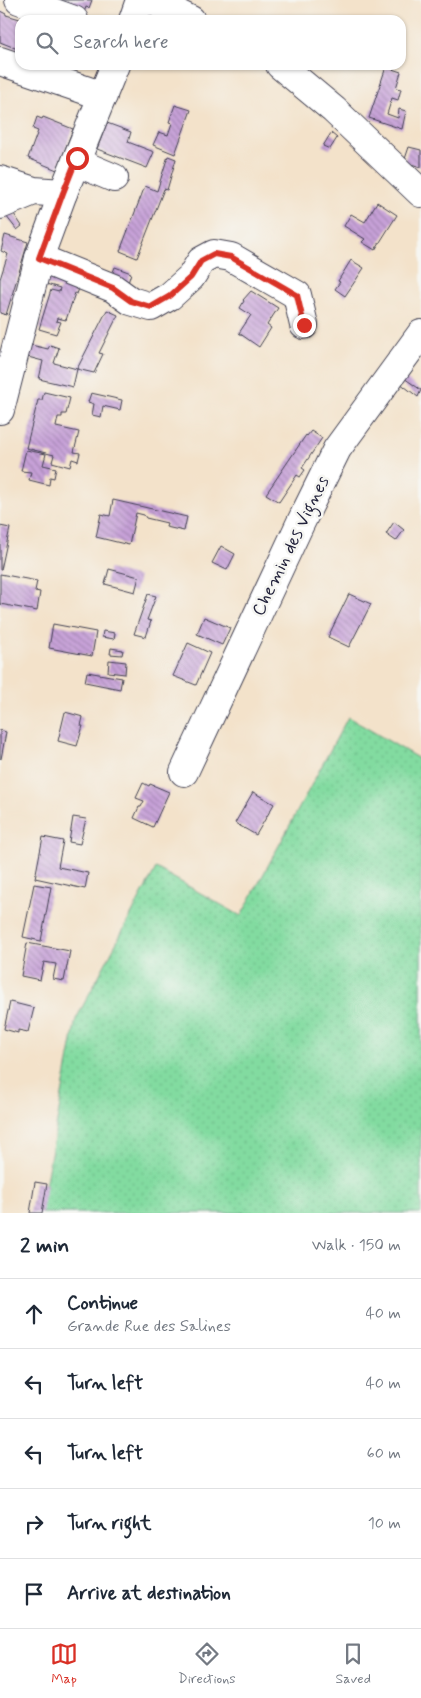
<!DOCTYPE html>
<html lang="en">
<head>
<meta charset="utf-8">
<style>
  :root { --surface:#fff; --page:#f2f2f3; --text:#1f2937; --muted:#747a83; --line:#e0e1e3; --accent:#d93025 }
  body { margin:0; font-family:Mynerve,sans-serif; background:var(--page); color:var(--text) }
  .stop { position:absolute; width:15px; height:15px; margin:-11px; border:4px solid #d93025; border-radius:50%; background:#fff }
  .stop.end { background:#d93025; border-color:#fff; box-shadow:0 1px 5px #0008 }
  .list { margin:0; padding:0; list-style:none }
  h2 { display:flex; justify-content:space-between; align-items:center; height:65px; margin:0; padding:0 20px; font-size:21px }
  h2 small { font-size:16px; font-weight:400; color:var(--muted) }
  .list li { display:grid; grid-template-columns:32px 1fr auto; gap:15px; align-items:center; box-sizing:border-box; height:70px; padding:0 20px; border-top:1px solid var(--line) }
  .list b { display:block; font-size:19px; white-space:nowrap }
  .list p { margin:0; font-size:16px; white-space:nowrap; color:var(--muted) }
  .list em { font-size:16px; font-style:normal; color:var(--muted) }
  .icon { flex:none; width:28px; height:28px; fill:none; stroke:currentColor; stroke-width:2; stroke-linecap:round; stroke-linejoin:round }
  .map { position:relative; flex:none; width:421px; height:1213px; overflow:hidden }
  .search { position:absolute; background:var(--surface); box-shadow:0 1px 4px #0004; left:15px; right:15px; top:15px; height:55px; display:flex; align-items:center; gap:12px; box-sizing:border-box; padding:0 18px; border-radius:15px; color:var(--muted); font-size:19px }
  .sheet { height:415px; background:var(--surface) }
  nav { display:flex; justify-content:space-around; align-items:center; box-sizing:border-box; height:70px; border-top:1px solid var(--line); background:var(--surface); font-size:14px; color:var(--muted) }
  nav a { display:grid; justify-items:center; gap:2px }
  nav .on { color:var(--accent) }
  .map>svg:first-child { display:block }
</style>
</head>
<body>
<div class="map">
<svg width="421" height="1213" viewBox="0 0 421 1213">
  <defs>
    <pattern id="grass-dots" width="8" height="8" patternUnits="userSpaceOnUse" patternTransform="scale(1.25)"><rect width="8" height="8" fill="#82dba0"/><path d="M2 2h.1M6 6h.1" fill="none" stroke="#70bc8b" stroke-width="1.8" stroke-linecap="round"/></pattern>
    <pattern id="building-back-hatch" width="6" height="6" patternUnits="userSpaceOnUse" patternTransform="scale(1.25)"><rect width="6" height="6" fill="#c7a1d8"/><path d="M-1 5l2 2M0 0l6 6M5-1l2 2" fill="none" stroke="#a183b0"/></pattern>
  </defs>
  <rect width="100%" height="100%" fill="#f6f6f2"/>
  <filter id="ink" filterUnits="userSpaceOnUse"><feTurbulence type="fractalNoise" baseFrequency=".02" numOctaves="2"/><feDisplacementMap in="SourceGraphic" scale="10" xChannelSelector="R" yChannelSelector="G"/><feConvolveMatrix kernelMatrix="1 2 1 2 8 2 1 2 1" color-interpolation-filters="sRGB"/></filter>
  <filter id="wash" filterUnits="userSpaceOnUse"><feTurbulence type="fractalNoise" baseFrequency=".0096" numOctaves="4" result="noise"/><feDisplacementMap in="SourceGraphic" scale="20" xChannelSelector="R" yChannelSelector="G"/><feGaussianBlur stdDeviation="1.12" result="paint"/><feColorMatrix in="noise" values="0 0 0 0 0 0 0 0 0 0 0 0 0 0 0 0 0 1.4 0 .05"/><feComposite in="paint" operator="in"/></filter>
  <g filter="url(#wash)">
    <rect width="100%" height="100%" fill="#f3e2ca"/>
    <path fill="url(#grass-dots)" stroke="#527e6e" d="M348 717 421 760V1213H40L76 1019 156 868 241 916Z"/>
    <g id="blocks">
      <path fill="url(#building-back-hatch)" d="M44 0H92L89 8 86 7 82 18Z
        M0 11 6 14V15L20 19V50L0 42Z
        M386 67 401 72 396 88 401 89 398 100 392 98 387 114 398 118 399 109 406 111 402 129 369 118Z
        M175 105 191 110 175 154 153 145 159 132 168 135 172 123 169 122Z
        M37 117 42 119 43 117 73 129 57 170 28 158 38 131 33 129Z
        M107 123 131 132 128 142 154 152 147 168 97 149Z
        M331 133 337 138 330 149 323 146Z
        M409 147 421 150V167L404 162Z
        M168 156 176 159 167 190 164 189 137 258 120 251 145 186 157 191Z
        M377 202 397 215 375 250 362 242 365 239 344 226 351 214 365 222Z
        M12 211 22 226 17 230 6 216Z
        M5 235 28 242 6 315 0 313V279L8 254 1 251Z
        M351 260 364 268 345 296 335 289 340 282 338 281Z
        M115 267 131 273 128 283 111 277Z
        M49 272 81 283 77 294 75 293 66 320 57 318 56 321 61 322 56 334 39 329 51 290 59 292 60 288 46 284Z
        M251 291 278 308 267 325 271 328 259 347 239 333 251 315 240 308 244 301 243 300Z
        M107 310 118 315 99 353 103 354 94 373 77 369Z
        M31 345 48 349 50 345 59 348 54 363 77 369 73 387 39 379 43 361 28 357Z
        M404 378 421 390 418 397 400 383Z
        M44 392 70 398 66 414H62V417H58L56 427 79 432 74 452 80 453 78 461 72 459 70 467 52 462 54 455 26 448 38 400H42Z
        M91 393 122 400 120 410 103 406 101 417 92 415 94 404 88 402Z
        M311 431 322 438 302 468 305 470 300 477 297 475 279 502 266 494 306 435 307 436Z
        M26 450 46 454 43 465 56 468 54 478 50 477 49 485 29 480 31 472 21 471Z
        M113 500 187 517 184 531 166 527 167 523 146 518 144 515 136 513 129 545 96 537 101 514 110 516Z
        M394 522 404 530 396 541 386 534Z
        M0 526 10 528 1 570H0Z
        M221 546 235 554 227 570 212 563Z
        M109 569 139 577 135 592 105 584Z
        M0 574 37 581 35 591 40 592 37 611 0 604Z
        M148 594 156 596 147 620 151 621 146 637 134 634Z
        M349 594 371 604 349 647 328 637Z
        M204 617 230 628 222 645 197 634Z
        M53 624 96 632 92 656 49 648Z
        M103 631 115 633 114 639 102 637Z
        M188 643 210 653 196 685 173 676Z
        M111 648 123 650 122 655 110 654Z
        M109 660 126 662 125 674 108 672Z
        M87 672 122 678 120 689 85 682Z
        M65 712 83 717 81 726H83L77 746 58 741Z
        M0 730 6 732 1 759 0 758Z
        M143 783 149 786 150 784 169 792 153 827 134 818 139 807H141L144 801 136 798Z
        M253 792 274 804 256 835 235 823Z
        M73 817 86 819 80 844 69 842Z
        M43 837 63 841 58 867 88 873 85 889 35 878Z
        M34 884 51 887 41 941 23 937Z
        M27 943 70 951 64 981 53 979 56 964 44 962 40 980 21 976Z
        M10 1002 34 1008 28 1032 18 1030V1033L4 1029Z
        M35 1182 47 1184 42 1213H30Z"/>
    </g>
  </g>
  <g filter="url(#ink)">
    <use href="#blocks" fill-opacity="0" stroke="#413f50" stroke-width="1"/>
    <g fill="none" stroke-linecap="round" stroke-linejoin="round">
      <defs>
        <path id="minor" d="M19 0 74 20
          M150 0 191 20
          M0 61 103 96
          M280 65 334 110 421 193
          M76 162 114 178
          M0 180 34 191 63 193
          M0 205 34 191
          M39 258 113 288 131 301 151 307 170 296 191 277 201 261 214 254 231 257 297 295 304 325
          M184 772 300 524 337 449 421 334"/>
        <path id="major" d="M133 20 140 0
          M0 410 39 258 63 193 115 65"/>
      </defs>
      <use href="#minor" stroke="#413f50" stroke-width="30"/>
      <use href="#major" stroke="#413f50" stroke-width="30"/>
      <use href="#minor" stroke="#fff" stroke-width="28"/>
      <use href="#major" stroke="#fff" stroke-width="28"/>
    </g>
  </g>
  <g fill="none" stroke-linecap="round" stroke-linejoin="round" filter="url(#ink)">
    <path stroke="#d93025" stroke-width="6" d="M77 158 63 193 39 258 113 288 131 301 151 307 170 296 191 277 201 261 214 254 231 257 297 295 304 325"/>
  </g>
  <g text-anchor="middle" dominant-baseline="central" stroke-width="5" stroke-linejoin="round" paint-order="stroke">
    <g font-size="18" fill="#22223b" stroke="#f6f6f2">
      <text transform="translate(291 546) rotate(-64)">Chemin des Vignes</text>
    </g>
  </g>
</svg>
<div class="stop" style="left:77px;top:158px"></div>
<div class="stop end" style="left:304px;top:325px"></div>
<div class="search"><svg class="icon" aria-label="search" viewBox="0 0 24 24"><circle cx="10" cy="10" r="6"/><path d="M15 15l6 6"/></svg>Search here</div>
</div>
<section class="sheet">
<h2>2 min<small>Walk · 150 m</small></h2>
<ul class="list">
<li><svg class="icon" aria-label="ahead" viewBox="0 0 24 24"><path d="M12 20V5M6 11l6-6 6 6"/></svg><div><b>Continue</b><p>Grande Rue des Salines</p></div><em>40 m</em></li>
<li><svg class="icon" aria-label="left" viewBox="0 0 24 24"><path d="M17 20v-9H6M10 6l-5 5 5 5"/></svg><div><b>Turn left</b></div><em>40 m</em></li>
<li><svg class="icon" aria-label="left" viewBox="0 0 24 24"><path d="M17 20v-9H6M10 6l-5 5 5 5"/></svg><div><b>Turn left</b></div><em>60 m</em></li>
<li><svg class="icon" aria-label="right" viewBox="0 0 24 24"><path d="M7 20v-9h11M14 6l5 5-5 5"/></svg><div><b>Turn right</b></div><em>10 m</em></li>
<li><svg class="icon" aria-label="arrive" viewBox="0 0 24 24"><path d="M6 21V4h12l-3 4 3 4H6"/></svg><div><b>Arrive at destination</b></div></li>
</ul>
</section>
<nav>
<a class="on"><svg class="icon" aria-label="map" viewBox="0 0 24 24"><path d="M3 6l6-2 6 2 6-2v14l-6 2-6-2-6 2zM9 4v14M15 6v14"/></svg>Map</a>
<a><svg class="icon" aria-label="directions" viewBox="0 0 24 24"><path d="M12 3l9 9-9 9-9-9zM9 14v-3h6M13 9l2 2-2 2"/></svg>Directions</a>
<a><svg class="icon" aria-label="saved" viewBox="0 0 24 24"><path d="M7 4h10v16l-5-4-5 4z"/></svg>Saved</a>
</nav>
</body>
</html>
